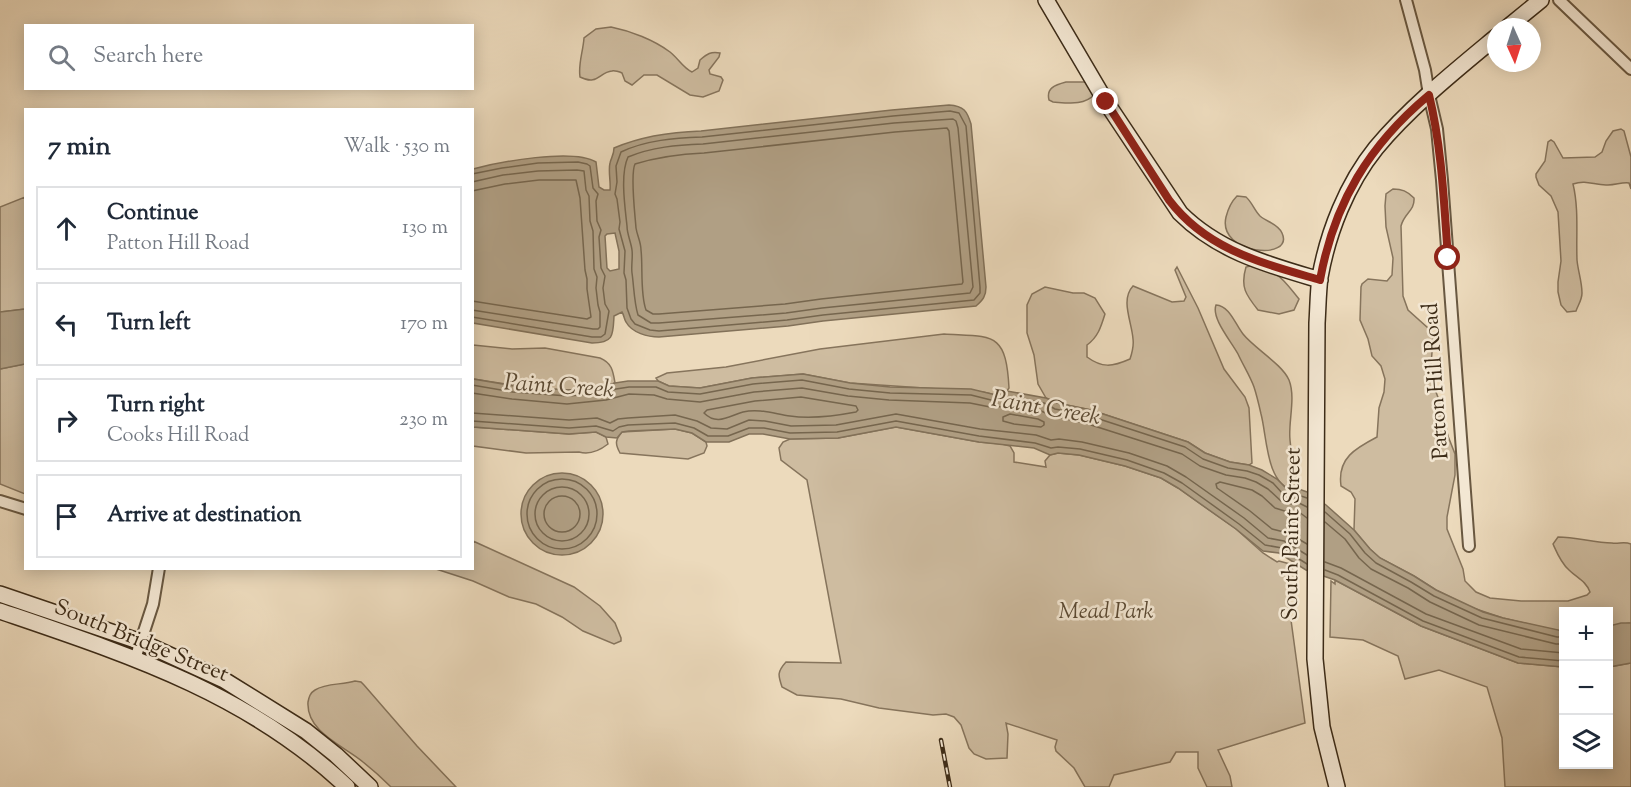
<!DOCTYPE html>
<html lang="en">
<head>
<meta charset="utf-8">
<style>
  :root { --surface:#fff; --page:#f2f2f3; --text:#1f2937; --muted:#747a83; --line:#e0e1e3 }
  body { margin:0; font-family:"Sorts Mill Goudy",serif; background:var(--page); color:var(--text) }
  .controls { position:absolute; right:18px; bottom:18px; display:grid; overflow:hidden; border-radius:0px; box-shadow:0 3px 15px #0003 }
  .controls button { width:54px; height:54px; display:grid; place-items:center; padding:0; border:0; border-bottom:2px solid var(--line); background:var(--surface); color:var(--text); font:30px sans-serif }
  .compass { position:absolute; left:1487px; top:18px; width:54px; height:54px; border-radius:50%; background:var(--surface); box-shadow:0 3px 15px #0003; rotate:177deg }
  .stop { position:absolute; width:18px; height:18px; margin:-14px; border:4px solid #8f2418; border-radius:50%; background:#fff }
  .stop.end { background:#8f2418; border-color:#fff; box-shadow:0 2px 6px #0008 }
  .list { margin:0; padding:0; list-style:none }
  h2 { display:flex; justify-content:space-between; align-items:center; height:78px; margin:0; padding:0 24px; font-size:26px }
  h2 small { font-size:20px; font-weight:400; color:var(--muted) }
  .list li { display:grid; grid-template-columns:39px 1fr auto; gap:18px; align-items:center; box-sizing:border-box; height:84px; margin:0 12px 12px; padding:0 12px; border:2px solid var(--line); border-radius:0px }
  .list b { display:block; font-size:22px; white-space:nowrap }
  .list p { margin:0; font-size:20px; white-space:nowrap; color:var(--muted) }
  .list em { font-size:20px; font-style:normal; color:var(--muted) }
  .icon { flex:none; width:33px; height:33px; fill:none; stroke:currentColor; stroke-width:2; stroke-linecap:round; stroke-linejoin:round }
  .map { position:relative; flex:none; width:1631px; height:787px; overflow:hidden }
  .search { position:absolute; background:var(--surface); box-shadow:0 3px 15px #0003; left:24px; top:24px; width:450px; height:66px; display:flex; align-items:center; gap:15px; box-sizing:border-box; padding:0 21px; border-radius:0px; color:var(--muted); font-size:22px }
  .panel { position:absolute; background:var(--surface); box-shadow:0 3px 15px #0003; left:24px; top:108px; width:450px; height:462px; border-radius:0px }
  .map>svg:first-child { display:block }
</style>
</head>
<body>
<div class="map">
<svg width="1631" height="787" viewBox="0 0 1631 787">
  <rect width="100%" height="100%" fill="#ecdabc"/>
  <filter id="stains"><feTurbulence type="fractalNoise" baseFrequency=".00333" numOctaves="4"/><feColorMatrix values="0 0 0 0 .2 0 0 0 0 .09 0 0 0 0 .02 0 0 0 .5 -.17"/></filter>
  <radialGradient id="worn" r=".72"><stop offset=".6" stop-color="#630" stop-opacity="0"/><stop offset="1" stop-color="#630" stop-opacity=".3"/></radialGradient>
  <path fill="#cebca0" stroke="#86745c" stroke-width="1.5" d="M611 27C631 31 654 40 670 52 678 58 683 68 692 72L698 68 700 60C707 54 711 51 720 53L719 57 709 70 710 74 721 77 723 80 719 91 703 97 690 95 657 75H644L632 85 625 81 622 73C620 72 614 70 612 71 599 72 598 86 580 77 578 64 583 52 584 38L596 29Z
    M1066 82H1084L1090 84 1095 94C1084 106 1068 103 1053 102L1049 100C1046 88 1055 85 1066 82Z
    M1621 129 1624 131 1631 157V189L1629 183C1622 182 1616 185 1608 185 1595 186 1587 179 1573 184 1579 209 1576 235 1577 260 1578 271 1582 282 1582 293 1582 300 1578 305 1576 311L1567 312 1561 305 1558 292V282L1561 261 1558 212 1551 196 1539 185 1536 177V174L1545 161 1548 142 1551 140 1554 142 1563 158 1595 157 1602 152 1606 141 1613 131Z
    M1393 189C1402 189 1407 191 1414 198 1415 211 1404 213 1401 226L1403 296 1408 310 1428 328 1433 338 1431 366 1434 387 1441 405 1448 436 1455 454V475L1447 517V529L1463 569 1465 581 1476 592 1490 598 1521 601H1568L1587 595 1590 592C1586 581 1577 578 1569 570 1561 563 1557 553 1553 544L1558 537C1577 537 1594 543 1612 543 1619 544 1624 541 1631 544V623L1609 626 1608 612H1564L1563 631H1558L1503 618 1470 607 1436 590 1414 576 1380 558 1370 549 1354 530 1355 499 1351 492 1341 486C1337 458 1356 448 1377 437L1379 408 1384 392 1385 379 1381 366 1372 356 1368 339 1360 320 1361 287 1362 284 1368 279 1387 281 1392 275 1393 258 1386 227 1385 206 1386 194Z
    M1237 196 1246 197C1252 202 1254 210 1260 216 1267 222 1278 224 1282 233 1295 261 1217 255 1226 217 1228 209 1231 202 1237 196Z
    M25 197V309L0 312V207Z
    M1250 266C1279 271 1281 277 1299 299L1294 310 1279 314 1258 310C1246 295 1240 287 1246 267Z
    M1177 267 1198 308 1224 369 1245 397 1249 408 1252 463 1249 465 1230 462 1205 453 1188 442 1091 410 1057 403 1046 398 1038 384 1034 355 1027 333V305L1032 294 1045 287 1073 293H1084L1095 298 1105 314C1101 327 1098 337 1087 345V357C1102 368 1112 367 1130 359 1132 353 1134 346 1133 339 1132 322 1120 300 1133 286L1172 302 1184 301 1186 297 1175 270Z
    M1216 305C1230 306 1235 324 1243 334 1254 348 1282 364 1289 380 1296 398 1288 422 1290 440 1291 454 1295 468 1298 481L1296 488 1293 490C1266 484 1267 436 1261 414 1259 405 1257 396 1254 387 1250 376 1243 365 1238 354 1231 341 1211 318 1216 305Z
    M944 334C993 337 1006 331 1009 388L1007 391 996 395 983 392 850 383 803 374 752 378 700 388 669 386 658 381 656 378 667 373 726 367 820 349Z
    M473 345 512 349 545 348 600 358C612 363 613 371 615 383 573 398 516 385 473 379Z
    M25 364V494L0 484V369Z
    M473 427 569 434 596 432 606 437 608 444C599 451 589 455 579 452L526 453 473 446Z
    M896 427 979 442 1002 444 1010 446 1014 453V462L1046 467 1045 461 1050 455 1058 453 1079 455 1125 466 1161 478 1178 488 1236 529 1263 553 1277 562 1279 561 1290 564C1297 578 1301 583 1293 597L1288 598 1305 723 1218 750 1230 776 1232 787H1207L1198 768V752H1176L1170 762 1114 775 1109 787H1085L1074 768 1056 751 1055 747 1057 740 1006 723 1008 734 1007 758 986 759 974 754 969 748 961 725 954 717 946 714 933 715 879 708 841 699 797 695 782 687C778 675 777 672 786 662L841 663 807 480 781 460 779 448 783 442 790 439 838 438Z
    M675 429 692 433 706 442 707 446 704 453 688 459 620 453C615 444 615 440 622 432Z
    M473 541 574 587 600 606 615 623 621 638V641L614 644 583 631 562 617 536 604 509 597 473 581 436 569 472 568Z
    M1335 580 1421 626 1518 663 1563 667 1564 764H1608L1609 667 1631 663V787H1505L1502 738 1487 687 1439 670 1405 679 1398 656 1363 640 1330 637 1331 581 1335 584Z
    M355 681 361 682 364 685 417 746 456 787H391C382 778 373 770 363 762 344 746 306 732 308 702 309 697 310 693 315 690 326 683 342 685 355 681Z"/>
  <path fill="#b09f84" stroke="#827159" stroke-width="1.5" fill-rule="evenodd" d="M949 105C964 106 967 111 971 124L986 287C986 296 983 300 976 306L823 321 788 326 659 337C648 337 632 333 626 322 624 319 624 315 622 312L614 316C613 335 614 343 592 343L473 323V169C499 162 573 148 596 162L599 187 604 190H610C611 182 608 171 610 163 611 158 614 155 614 148 642 136 671 132 701 131L892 110ZM615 233 619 251V269L610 271 607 268 605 236 607 234Z
    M25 309V364L0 369V312Z
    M803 374 850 383 890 387 971 389 996 395 1007 391 1046 398 1057 403 1091 410 1188 442 1205 453 1230 462 1249 465 1262 470 1277 479 1286 488 1293 490 1296 488 1310 493 1326 505 1354 530 1370 549 1380 558 1414 576 1436 590 1483 612 1503 618 1563 631V667L1518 663 1421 626 1335 580 1306 570 1279 553 1263 551 1236 529 1178 488 1161 478 1125 466 1079 455 1058 453 1050 455 1034 448 979 442 896 427 838 438 790 439 763 434H749L729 442H706L692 433 675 429 629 431 622 432 617 438 606 437 596 432 569 434 473 427V379L514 386 568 390 603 387 615 383 628 381H658L669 386 700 388 752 378Z
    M521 514a41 41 0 1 1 82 0a41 41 0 1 1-82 0Z
    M1621 623H1631V663L1609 667V626Z"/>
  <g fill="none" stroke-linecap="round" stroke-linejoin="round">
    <path stroke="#76664e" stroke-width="1.5" d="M950 111 959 113 966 126 980 287V293L974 300 823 315 787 320 659 331 650 330 635 324 631 319 627 308 626 280 624 273 625 251 619 229 620 222 617 199 615 194 617 182 616 166 621 152C646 140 675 138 702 137L893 116Z
      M953 119 956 121 958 128 973 287 970 293 822 308 786 313 659 323H651L638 315C634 302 634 287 632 273 631 266 633 257 632 250 631 242 627 234 627 226 625 207 620 174 628 157 652 147 677 145 703 144L894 123Z
      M947 128 949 131 963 282 962 284 821 299 785 304 659 314H653L646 310C640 294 643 268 641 250 641 242 637 235 636 228 635 214 630 174 635 164 658 157 680 154 704 153L895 132Z
      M472 174 502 168 538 163 578 162 587 164 590 166 593 188 598 194 596 201 597 221 601 230 599 237 601 268 605 276 603 288 605 304 609 311 605 334 601 337H592L472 317
      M472 182 503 175 538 171 577 170 584 171 586 190 589 196 590 221 593 231 594 269 597 277 596 288 598 305 600 312V327L598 329H593L472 310
      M472 191 505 184 539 180H576L580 198 585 270 587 279V289L591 317 587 319 472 301
      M472 385 513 392 568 396 604 393 616 389 629 387H656L668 392 700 394 753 384 802 380 849 389 890 393 971 395 995 401 1009 397 1044 403 1055 409 1090 416 1185 447 1203 459 1228 468 1247 471 1259 475 1273 483 1283 494 1292 496 1298 495 1307 498
      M472 393 512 399 567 404 606 400 629 394 654 395 667 399 700 402 754 392 802 388 848 396 889 400 970 403 995 408 1010 404 1041 411 1053 416 1088 424 1182 454 1200 466 1226 475 1245 478 1256 482 1268 489 1281 501 1292 504 1299 503 1307 507
      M801 397 856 406 858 410 856 412C835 416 811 419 790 416 775 414 759 408 743 412 729 416 717 426 704 413L707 410 755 401Z
      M472 413 569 420 597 418 610 423 618 419 628 418 675 415 697 421 711 428 727 429 749 420 765 421 791 426 836 425 896 414 980 429 1036 435 1051 440 1059 439 1082 442 1129 453 1167 466 1186 477 1244 518 1268 538 1284 541 1307 555
      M1010 414 1038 419 1044 422V425L1041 427 1014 424 1003 421V417Z
      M472 421 569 428 596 426 613 431 619 427 628 425 675 423 694 428 708 436H728L749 428H764L790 433 837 432 896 421 979 436 1035 443 1051 448 1058 447 1080 449 1127 460 1164 473 1182 483 1239 524 1265 545 1282 548 1307 564
      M527 514a35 35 0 1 1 70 0a35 35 0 1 1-70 0Z
      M535 514a27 27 0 1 1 54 0a27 27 0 1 1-54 0Z
      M544 514a18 18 0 1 1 36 0a18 18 0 1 1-36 0Z
      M1325 512 1350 534 1365 553 1376 563 1411 582 1434 596 1482 618 1557 637H1564
      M1325 522 1345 539 1359 558 1371 569 1408 588 1430 602 1479 625 1556 644H1564
      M1307 544 1288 533 1272 529 1250 511 1217 488 1216 484 1220 482 1252 490 1262 496 1275 508 1288 512H1299L1307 518
      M1325 562 1341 568 1426 614 1521 649 1564 653
      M1325 570 1338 575 1423 621 1519 657 1564 661"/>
    <defs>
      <path id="street" d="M1406 0 1425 70 1429 95 1437 129 1442 180 1469 546
        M1559 0 1631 69
        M0 501 26 509
        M135 659 153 604 159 568"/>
      <path id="secondary" d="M1046 0 1106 102 1180 213C1219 252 1269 265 1320 280
        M1508 27 1541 0
        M0 594 141 642 224 680 306 731 336 755 370 787
        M0 611C126 654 248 693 347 787
        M1337 787 1322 727 1315 659 1317 323C1318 308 1318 292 1320 277 1328 232 1347 184 1376 148 1409 108 1455 71 1496 37"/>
    </defs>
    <use href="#street" stroke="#695841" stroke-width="14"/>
    <use href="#secondary" stroke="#3d2c18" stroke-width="18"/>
    <use href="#street" stroke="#f3e7d3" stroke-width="10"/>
    <use href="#secondary" stroke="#f3e7d3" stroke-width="15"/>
    <defs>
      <path id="rail" d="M941 740 950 787"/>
    </defs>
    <use href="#rail" stroke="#3d2c18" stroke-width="4.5"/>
    <use href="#rail" stroke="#f3e7d3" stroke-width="2" stroke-dasharray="7" stroke-linecap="butt"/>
  </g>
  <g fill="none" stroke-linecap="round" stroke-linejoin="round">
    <path stroke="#8f2418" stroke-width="8" d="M1106 102 1169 200C1207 250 1262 263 1320 280 1334 203 1369 145 1429 95 1442 148 1444 204 1448 258"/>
  </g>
  <g text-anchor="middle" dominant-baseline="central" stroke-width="5" stroke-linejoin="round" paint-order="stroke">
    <g font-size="22" fill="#3d2c18" stroke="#f3e7d3">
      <text transform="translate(1437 381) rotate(-94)">Patton Hill Road</text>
      <text transform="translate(1293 534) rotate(-89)">South Paint Street</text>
      <text transform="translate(141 642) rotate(22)">South Bridge Street</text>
    </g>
    <g font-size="22" font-style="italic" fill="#5a4933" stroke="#f3e7d3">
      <text x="1106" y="613">Mead Park</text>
    </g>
    <g font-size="24" font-style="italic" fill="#5a4933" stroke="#f3e7d3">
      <text transform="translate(559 387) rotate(4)">Paint Creek</text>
      <text transform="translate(1046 409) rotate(10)">Paint Creek</text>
    </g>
  </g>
  <rect width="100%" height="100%" filter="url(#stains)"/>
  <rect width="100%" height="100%" fill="url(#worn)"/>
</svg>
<div class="controls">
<button>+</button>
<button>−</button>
<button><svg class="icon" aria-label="layers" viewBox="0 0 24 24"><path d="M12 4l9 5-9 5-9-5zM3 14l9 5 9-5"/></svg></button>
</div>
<svg class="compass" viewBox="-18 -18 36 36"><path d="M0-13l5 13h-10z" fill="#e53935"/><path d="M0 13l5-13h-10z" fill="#747a83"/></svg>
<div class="stop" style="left:1448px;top:258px"></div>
<div class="stop end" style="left:1106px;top:102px"></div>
<div class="search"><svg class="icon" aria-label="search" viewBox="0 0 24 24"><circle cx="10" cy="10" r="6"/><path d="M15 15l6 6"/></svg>Search here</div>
<section class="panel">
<h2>7 min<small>Walk · 530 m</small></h2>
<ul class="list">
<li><svg class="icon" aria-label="ahead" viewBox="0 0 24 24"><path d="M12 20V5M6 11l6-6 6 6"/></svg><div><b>Continue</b><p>Patton Hill Road</p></div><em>130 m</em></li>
<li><svg class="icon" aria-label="left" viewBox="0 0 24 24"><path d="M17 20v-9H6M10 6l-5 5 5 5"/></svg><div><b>Turn left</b></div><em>170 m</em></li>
<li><svg class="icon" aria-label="right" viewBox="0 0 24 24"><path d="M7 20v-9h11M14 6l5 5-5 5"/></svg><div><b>Turn right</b><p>Cooks Hill Road</p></div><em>230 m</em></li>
<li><svg class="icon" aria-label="arrive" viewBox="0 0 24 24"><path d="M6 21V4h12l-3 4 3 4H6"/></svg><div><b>Arrive at destination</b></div></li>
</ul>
</section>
</div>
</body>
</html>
